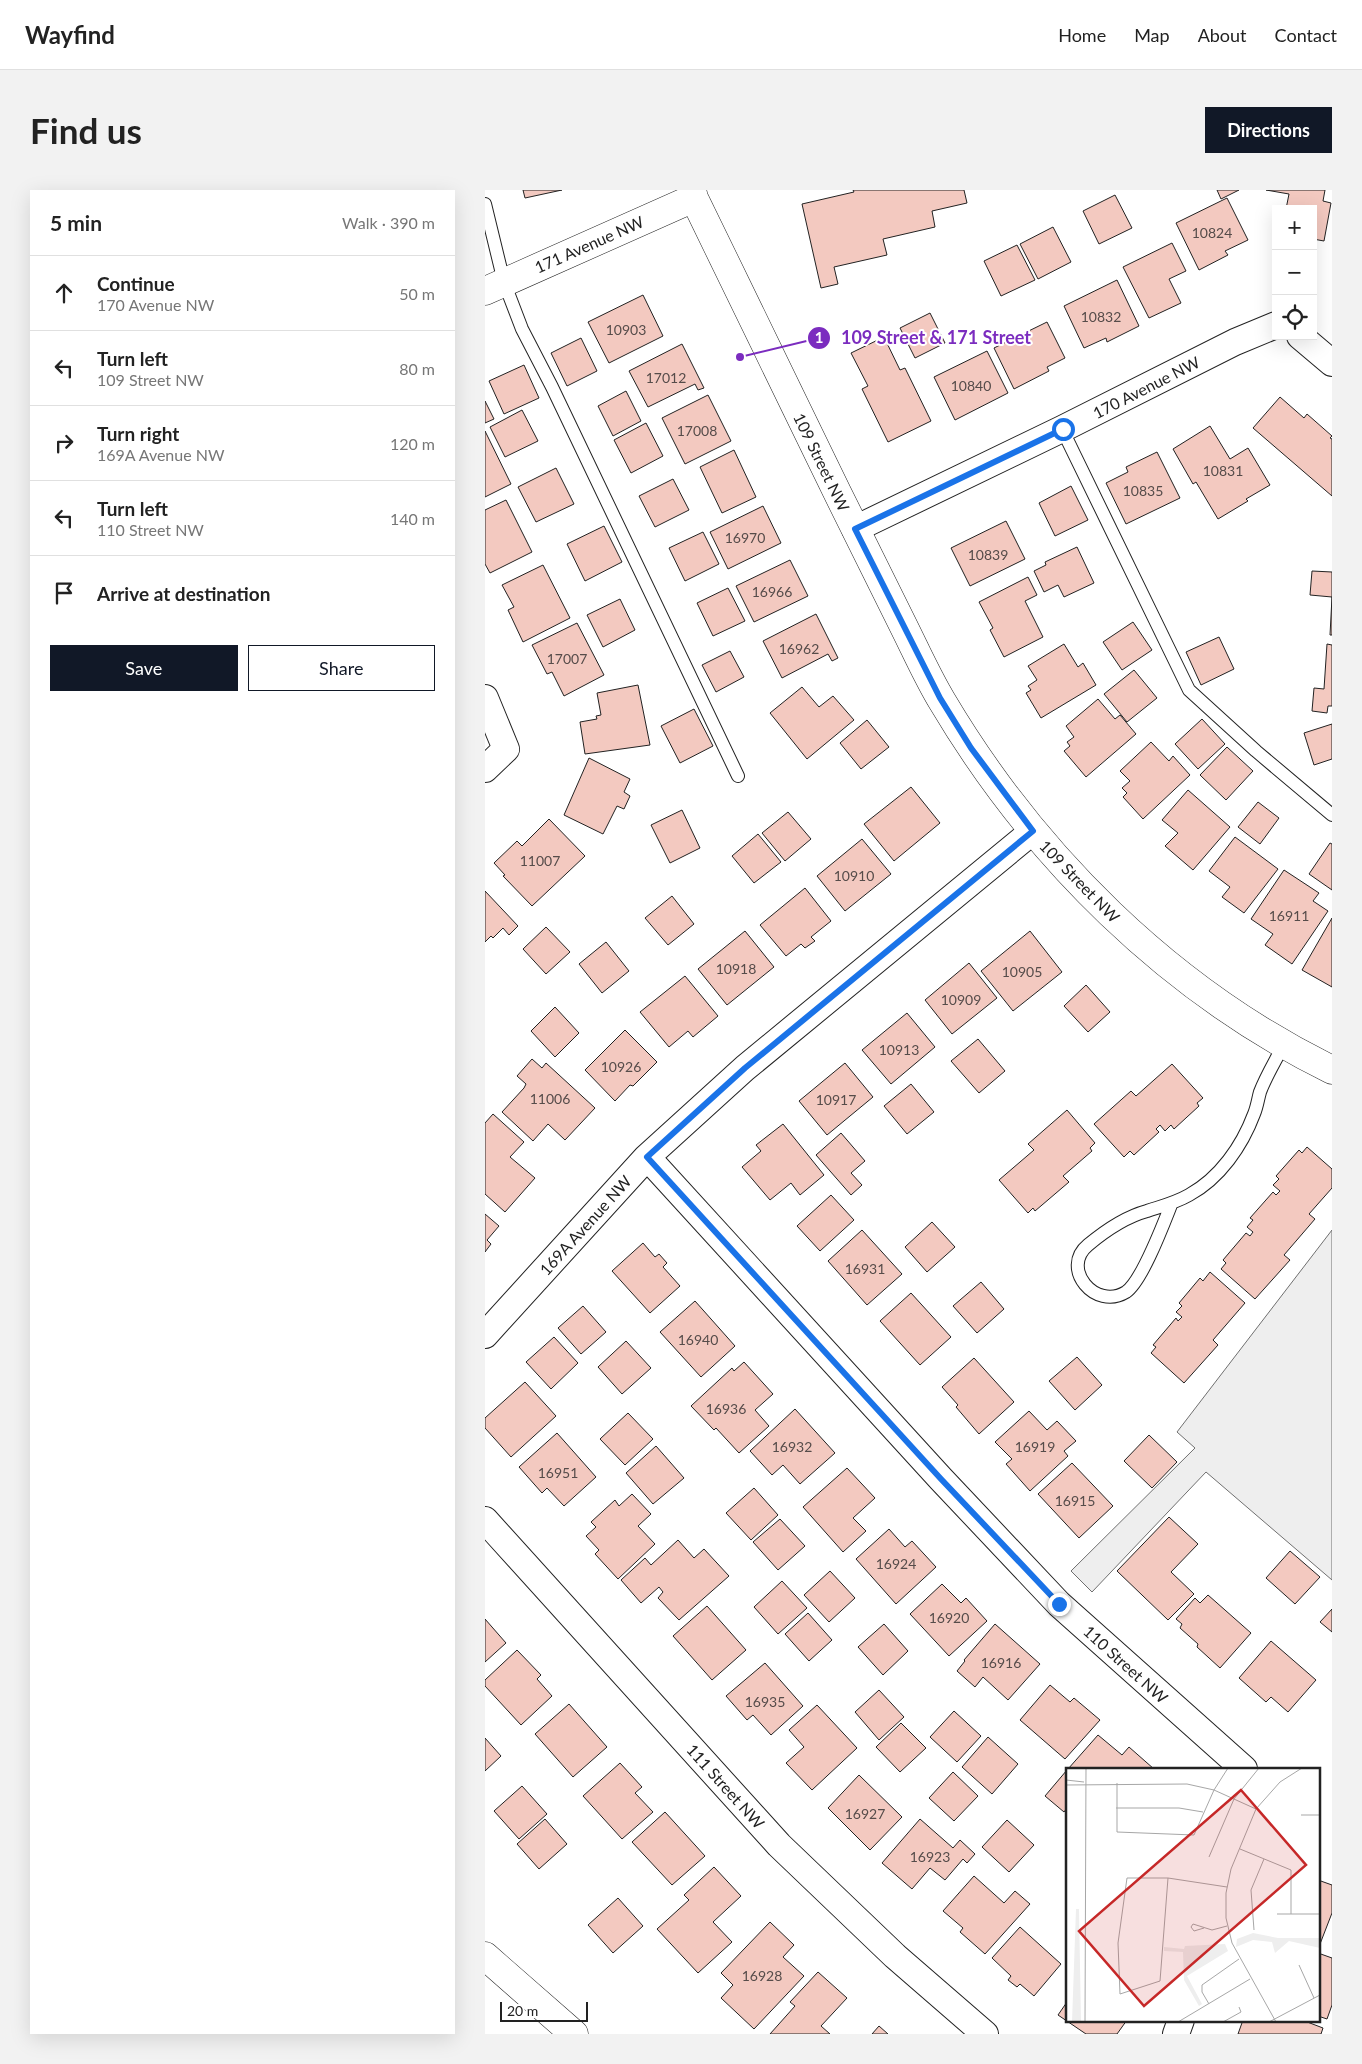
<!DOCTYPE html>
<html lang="en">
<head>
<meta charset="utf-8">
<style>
  :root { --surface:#fff; --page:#f2f2f2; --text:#222; --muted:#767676; --line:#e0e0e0; --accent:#111827 }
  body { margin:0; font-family:Lato,sans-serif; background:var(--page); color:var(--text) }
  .controls { position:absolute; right:15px; top:15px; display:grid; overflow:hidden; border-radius:0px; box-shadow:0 5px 20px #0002 }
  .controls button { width:45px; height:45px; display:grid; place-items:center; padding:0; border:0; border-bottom:1px solid var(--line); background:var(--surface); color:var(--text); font:25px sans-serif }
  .scale { position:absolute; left:15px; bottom:12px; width:88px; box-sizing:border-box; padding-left:5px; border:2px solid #222; border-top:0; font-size:14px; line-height:18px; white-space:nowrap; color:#222; -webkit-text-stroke:4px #fff; paint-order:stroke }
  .stop { position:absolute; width:15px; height:15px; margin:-11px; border:4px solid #1a73e8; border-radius:50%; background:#fff }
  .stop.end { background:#1a73e8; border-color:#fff; box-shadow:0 1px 5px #0008 }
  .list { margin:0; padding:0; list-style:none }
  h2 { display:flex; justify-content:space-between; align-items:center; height:65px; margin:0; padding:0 20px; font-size:21px }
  h2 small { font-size:16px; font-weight:400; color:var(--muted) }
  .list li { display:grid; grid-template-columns:32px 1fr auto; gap:15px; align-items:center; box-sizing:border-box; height:75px; padding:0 20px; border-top:1px solid var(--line) }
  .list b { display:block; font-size:19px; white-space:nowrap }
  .list p { margin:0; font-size:16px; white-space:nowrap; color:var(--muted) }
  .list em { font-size:16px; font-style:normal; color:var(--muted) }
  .actions { display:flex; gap:10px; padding:15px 20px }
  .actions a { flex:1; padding:11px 0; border:1px solid var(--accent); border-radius:0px; text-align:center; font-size:18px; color:var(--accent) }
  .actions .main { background:var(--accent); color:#fff }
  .icon { flex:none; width:28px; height:28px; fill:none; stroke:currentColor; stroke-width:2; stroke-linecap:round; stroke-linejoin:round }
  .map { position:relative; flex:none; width:847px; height:1844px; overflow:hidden; border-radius:0px }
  header { display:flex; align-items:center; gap:30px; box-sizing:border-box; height:70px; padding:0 25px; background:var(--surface); border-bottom:1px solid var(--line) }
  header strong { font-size:24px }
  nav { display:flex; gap:28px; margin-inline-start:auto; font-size:18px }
  .intro { display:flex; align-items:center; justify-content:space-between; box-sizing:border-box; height:120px; padding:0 30px }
  h1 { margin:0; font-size:35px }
  .button { padding:12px 22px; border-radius:0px; background:var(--accent); color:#fff; font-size:18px; font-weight:700 }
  main { display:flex; gap:30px; padding:0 30px }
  aside { flex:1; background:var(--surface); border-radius:0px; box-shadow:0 5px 20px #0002 }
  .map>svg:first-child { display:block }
</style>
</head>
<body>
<header>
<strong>Wayfind</strong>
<nav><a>Home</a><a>Map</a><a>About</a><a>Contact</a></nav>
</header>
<div class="intro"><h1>Find us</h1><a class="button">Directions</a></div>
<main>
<aside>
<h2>5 min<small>Walk · 390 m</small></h2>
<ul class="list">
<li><svg class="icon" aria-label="ahead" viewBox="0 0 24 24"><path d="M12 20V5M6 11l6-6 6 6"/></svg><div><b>Continue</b><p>170 Avenue NW</p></div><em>50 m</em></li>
<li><svg class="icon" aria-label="left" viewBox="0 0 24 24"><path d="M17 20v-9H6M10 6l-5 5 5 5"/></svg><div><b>Turn left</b><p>109 Street NW</p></div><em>80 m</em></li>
<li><svg class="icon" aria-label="right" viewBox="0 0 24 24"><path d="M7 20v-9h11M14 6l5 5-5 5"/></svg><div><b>Turn right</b><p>169A Avenue NW</p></div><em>120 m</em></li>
<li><svg class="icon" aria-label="left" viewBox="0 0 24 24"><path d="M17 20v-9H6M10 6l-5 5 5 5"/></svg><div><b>Turn left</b><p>110 Street NW</p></div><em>140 m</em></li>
<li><svg class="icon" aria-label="arrive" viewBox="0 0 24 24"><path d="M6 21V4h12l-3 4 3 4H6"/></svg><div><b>Arrive at destination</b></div></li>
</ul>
<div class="actions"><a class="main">Save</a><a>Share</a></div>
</aside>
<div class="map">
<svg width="847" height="1844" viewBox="0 0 847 1844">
  <rect width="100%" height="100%" fill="#fff"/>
  <path fill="#eee" stroke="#6f6f6f" d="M847 1040V1390L721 1282 607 1402 586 1381 710 1258 692 1242Z"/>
  <path fill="#f3c9c0" stroke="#222" d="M38 0H77L40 8Z
    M368 0H479L482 13 447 21 450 37 398 49 402 65 349 77 353 94 336 98 317 14 369 2Z
    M732 0H754L736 9Z
    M781 0H840L838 11 846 13 839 51 828 49V19H801L804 4Z
    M630 5 647 38 614 54 598 21Z
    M742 8 763 50 740 61 743 65 714 80 691 33Z
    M568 37 586 72 553 89 535 54Z
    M687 53 701 81 684 89 696 113 664 128 638 77Z
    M532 55 550 90 516 106 499 71Z
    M632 90 654 136 622 152 621 148 599 158 579 116Z
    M158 105 178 146 124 173 103 132Z
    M445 123 460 153 430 168 415 138Z
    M562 132 580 168 562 177 564 181 529 199 509 158Z
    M399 147 415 180 420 178 446 231 403 252 377 199 383 196 366 163Z
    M96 148 112 181 82 196 66 163Z
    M197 154 219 198 213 200 210 194 163 217 144 181Z
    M502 161 523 203 470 230 449 187Z
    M39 175 54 208 19 224 4 191Z
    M141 201 156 231 128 246 113 216Z
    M223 205 246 251 200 274 177 228Z
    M795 207 819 228 822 224 847 246 845 248 847 249V306L768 238Z
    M0 211 9 229 0 233Z
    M37 220 53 251 20 267 5 237Z
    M161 233 178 266 146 283 129 250Z
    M725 236 745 269 763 258 785 295 761 309 763 311 733 329 711 292 708 294 688 259Z
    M0 241 26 294 0 307Z
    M249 260 271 307 237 323 215 277Z
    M672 262 695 308 641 334 621 293 643 282 641 277Z
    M71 278 89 314 51 332 33 297Z
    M188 289 204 320 170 337 154 306Z
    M586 296 603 330 570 346 554 313Z
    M21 310 47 362 5 383 0 374V320Z
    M278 316 296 353 243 379 225 342Z
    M521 331 540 369 485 396 466 358Z
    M119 336 137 372 100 391 82 354Z
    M218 342 234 374 200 391 184 358Z
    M592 357 609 393 579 407 573 395 559 402 549 381 561 375 560 372Z
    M305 370 323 406 269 432 251 396Z
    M58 375 85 428 38 452 23 420 29 417 17 395Z
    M827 381 847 382V445H845L847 407 825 405Z
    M543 387 552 405 540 411 558 447 519 467 505 440 508 438 494 412Z
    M243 398 260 431 228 446 212 413Z
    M135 409 150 440 118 457 102 425Z
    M331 424 353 468 347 471 343 464 297 488 278 451Z
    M648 432 667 460 637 480 618 452Z
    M92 433 119 485 79 506 67 482 62 484 47 455Z
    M734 447 749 479 716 495 701 462Z
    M579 454 593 477 598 473 611 495 556 528 541 503 546 500 543 496 552 490 543 476Z
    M842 454 847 455V516H843L842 523 827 521 829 498 839 499Z
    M245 461 259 487 231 502 217 475Z
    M649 480 672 508 642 532 619 504Z
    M153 495 165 555 100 564 95 532 112 529 111 526 116 525 112 503Z
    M317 497 334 517 348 506 369 530 322 569 285 523Z
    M613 509 630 529 635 525 651 544 601 587 579 561 585 556 582 552 589 547 581 536Z
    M209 519 228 556 195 573 176 536Z
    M717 529 740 554 713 579 690 554Z
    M382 530 404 557 376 579 355 553Z
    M847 534V569L829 575 819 543Z
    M666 552 684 571 688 566 705 585 658 629 638 607 642 603 637 598 645 591 635 581Z
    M742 557 768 581 741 610 715 585Z
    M104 568 145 589 139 602 145 606 139 619 132 616 118 644 79 625Z
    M426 597 455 633 409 671 379 634Z
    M703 600 745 637 708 680 680 656 693 643 677 630Z
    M773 612 794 628 775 654 753 637Z
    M197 620 215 658 185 673 166 635Z
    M303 622 326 649 300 671 277 643Z
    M64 629 100 666 47 716 18 686 20 685 9 673 32 651 37 656Z
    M273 644 296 672 269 693 247 666Z
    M750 647 793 679 759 723 737 707 745 697 724 681Z
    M377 649 406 684 360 721 332 686Z
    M845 653 847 654V700L824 684Z
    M799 680 834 703 828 711 843 721 807 774 780 755 788 744 766 729Z
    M320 698 346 731 326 747 330 751 320 758 316 754 301 766 275 735Z
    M0 701 33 736 24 745 18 738 8 748 6 746 0 752Z
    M187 706 209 734 183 755 160 728Z
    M847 728V797L817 780Z
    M61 737 85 762 61 784 38 759Z
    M260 741 289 777 242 815 213 779Z
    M545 741 577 782 528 821 496 781Z
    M121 752 144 781 117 803 94 774Z
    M484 773 512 808 467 844 440 810Z
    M200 786 233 826 208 847 203 841 184 857 155 822Z
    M601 795 625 822 603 842 579 816Z
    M70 817 94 843 70 867 46 841Z
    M422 823 450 857 406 894 377 860Z
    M140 840 172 872 148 896 145 895 130 911 100 880Z
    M493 849 520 881 494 903 466 871Z
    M47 869 57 878 61 873 110 918 80 950 63 934 48 951 17 922 39 898 41 894 32 886Z
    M360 873 388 907 342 945 314 911Z
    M687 874 718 908 712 913 714 916 689 939 686 935 680 941 675 935 671 939 674 942 649 965 645 961 639 967 609 934 646 901 651 906Z
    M426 894 449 922 422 944 399 916Z
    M582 920 610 953 605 958 607 961 578 986 584 992 550 1021 548 1018 543 1023 514 990 549 960 543 954Z
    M8 924 39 952 25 967 50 988 20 1022 0 1004V933Z
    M298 934 339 985 315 1005 306 993 285 1010 257 977 276 961 271 955Z
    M356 943 380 971 366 983 377 995 366 1005 331 965Z
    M822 957 847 979V998L824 1024 830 1029 799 1065 805 1070 770 1109 736 1079 741 1073 738 1070 761 1043 765 1046 768 1042 762 1037 768 1030 765 1028 788 1002 791 1005 795 1001 788 995 794 989 791 986 814 960 817 963Z
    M346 1005 369 1030 335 1061 312 1036Z
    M0 1024 14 1036 2 1050 6 1054 0 1062Z
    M447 1032 470 1057 442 1082 420 1057Z
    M377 1040 417 1084 382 1115 343 1071Z
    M158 1053 170 1067 174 1064 182 1073 178 1077 195 1096 165 1123 127 1081Z
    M725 1082 760 1113 728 1150 733 1155 699 1193 666 1163 671 1157 668 1155 691 1128 693 1131 697 1127 691 1122 697 1116 694 1113 715 1088 718 1091Z
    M496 1092 519 1119 492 1143 468 1116Z
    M426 1103 466 1147 435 1175 395 1131Z
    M210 1111 250 1156 216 1187 175 1142Z
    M98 1116 121 1142 96 1164 73 1138Z
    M69 1147 93 1173 66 1199 41 1172Z
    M141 1151 166 1178 137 1204 113 1177Z
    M592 1167 617 1195 590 1220 564 1191Z
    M489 1168 529 1212 494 1244 471 1217 473 1215 457 1197Z
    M259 1172 288 1204 270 1220 284 1236 254 1263 231 1238 229 1240 206 1216 247 1178 249 1181Z
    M40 1192 71 1226 26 1267 0 1238V1228Z
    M310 1219 350 1263 315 1294 298 1275 287 1285 265 1261Z
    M544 1221 562 1240 572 1231 591 1251 579 1261 583 1266 545 1301 521 1274 527 1269 510 1252Z
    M143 1223 168 1249 140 1275 115 1249Z
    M72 1243 111 1287 79 1316 62 1298 57 1303 34 1277Z
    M664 1245 692 1272 667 1298 639 1271Z
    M171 1256 199 1288 168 1314 141 1283Z
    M587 1273 628 1316 594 1348 553 1304Z
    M362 1278 390 1308 368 1328 381 1341 358 1362 318 1317Z
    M269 1298 293 1325 266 1350 241 1323Z
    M147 1304 166 1324 153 1336 170 1354 133 1389 110 1364 114 1360 101 1346 111 1337 106 1332 130 1310 134 1316Z
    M684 1327 713 1354 686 1382 709 1404 683 1430 632 1381Z
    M295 1329 320 1356 293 1380 268 1352Z
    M404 1339 420 1357 427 1351 451 1377 411 1414 371 1369Z
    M193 1350 209 1368 219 1359 244 1386 194 1430 173 1408 178 1402 174 1397 156 1413 136 1390 160 1368 166 1375Z
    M805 1361 835 1387 810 1414 781 1388Z
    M345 1381 370 1408 344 1432 319 1405Z
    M297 1391 322 1418 293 1444 269 1417Z
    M457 1394 476 1413 481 1408 502 1431 464 1466 425 1424Z
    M723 1405 766 1443 735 1478 712 1457 713 1454 695 1438 697 1434 691 1429 710 1408 715 1413Z
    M222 1416 261 1460 227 1490 188 1446Z
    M847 1419V1442L835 1432Z
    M323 1423 347 1450 324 1471 300 1444Z
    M0 1429 21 1453 0 1472Z
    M399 1434 423 1461 398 1485 373 1457Z
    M510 1434 555 1474 523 1510 498 1487 490 1497 472 1481 480 1471 479 1470Z
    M786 1451 831 1490 803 1522 786 1507 781 1512 754 1488Z
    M32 1460 56 1485 52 1489 67 1506 36 1535 0 1496V1490Z
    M280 1473 318 1516 286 1545 268 1525 262 1530 241 1506Z
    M565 1495 585 1512 589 1508 615 1530 580 1569 535 1530Z
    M394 1500 419 1527 394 1550 370 1522Z
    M84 1514 122 1557 88 1587 50 1544Z
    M332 1515 372 1558 327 1600 301 1573 319 1557 304 1540Z
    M469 1521 496 1546 472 1572 445 1547Z
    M416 1533 441 1558 415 1582 391 1557Z
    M613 1545 637 1565 644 1557 669 1579H583Z
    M503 1547 533 1574 507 1604 477 1577Z
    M0 1548 16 1566 0 1581Z
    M135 1573 157 1597 150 1603 168 1622 137 1649 98 1606Z
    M582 1580V1618L579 1622 560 1606Z
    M468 1582 493 1606 469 1631 444 1608Z
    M374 1585 417 1627 385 1660 343 1618Z
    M37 1596 62 1624 34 1649 9 1621Z
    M180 1622 220 1666 187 1695 147 1652Z
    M60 1629 82 1654 54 1679 32 1654Z
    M435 1629 468 1658 475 1650 490 1664 482 1673 478 1669 460 1690 445 1678 427 1699 397 1673Z
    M522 1630 549 1655 524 1682 497 1657Z
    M229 1677 256 1706 228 1732 247 1752 213 1783 172 1739 204 1710 199 1705Z
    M489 1686 519 1713 530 1701 545 1714 500 1764 475 1742 478 1738 458 1721Z
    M833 1690 847 1695V1723L835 1754 833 1753Z
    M133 1708 158 1736 128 1763 103 1735Z
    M285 1732 309 1755 298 1767 319 1786 269 1839 236 1808 248 1795 236 1783Z
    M535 1737 576 1774 549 1806 535 1794 532 1797 523 1790 526 1786 507 1768Z
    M833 1763 847 1768V1815L842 1829 833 1826Z
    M333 1782 362 1808 336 1836 345 1844H285L310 1816 305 1812Z
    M582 1812V1830H642L632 1844H601L573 1825Z
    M758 1830H817L838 1838 836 1844H753Z
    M394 1836 403 1844H387Z"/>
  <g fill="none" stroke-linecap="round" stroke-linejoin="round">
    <defs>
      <path id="service" d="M0 14 19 92 37 139 67 197 253 586
        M577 239 704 500 771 561 847 625
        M686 1015C678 1035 657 1091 641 1102 610 1121 575 1078 603 1055 621 1040 640 1027 662 1021 677 1016 690 1013 704 1005 735 988 757 956 769 924 772 917 773 909 775 902 781 886 791 870 799 854"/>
      <path id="minor" d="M815 146 847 173
        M370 339 577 239 750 152 791 135
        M0 508 21 559 0 579
        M162 967 456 1289 574 1414 759 1579
        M0 1145 162 967 260 878 548 641
        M0 1330 294 1655 410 1766 500 1844
        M691 1844 696 1830"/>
      <path id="tertiary" d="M207 0 209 8C257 106 304 204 352 302 374 347 397 392 419 437 431 461 443 488 457 511 549 666 684 800 847 880
        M0 101 209 8"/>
      <path id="secondary" d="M0 1766 89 1844"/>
    </defs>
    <use href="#service" stroke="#222" stroke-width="14"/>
    <use href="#minor" stroke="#222" stroke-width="28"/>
    <use href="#tertiary" stroke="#222" stroke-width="29"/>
    <use href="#secondary" stroke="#222" stroke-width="29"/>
    <use href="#service" stroke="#fff" stroke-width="12"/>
    <use href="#minor" stroke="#fff" stroke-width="26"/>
    <use href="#tertiary" stroke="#fff" stroke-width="28"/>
    <use href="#secondary" stroke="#fff" stroke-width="28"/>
  </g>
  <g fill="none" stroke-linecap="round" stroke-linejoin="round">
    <path stroke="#1a73e8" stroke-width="6" d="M574 1414 456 1289 162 967 260 878 548 641 486 558 455 508 370 339 578 239"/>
  </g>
  <g text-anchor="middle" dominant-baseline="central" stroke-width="4" stroke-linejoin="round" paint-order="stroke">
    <g font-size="14" fill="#564c4a">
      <text x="727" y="42">10824</text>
      <text x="616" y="126">10832</text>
      <text x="141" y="139">10903</text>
      <text x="181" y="187">17012</text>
      <text x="486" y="195">10840</text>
      <text x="212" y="240">17008</text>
      <text x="738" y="280">10831</text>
      <text x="658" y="300">10835</text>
      <text x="260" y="347">16970</text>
      <text x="503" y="364">10839</text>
      <text x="287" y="401">16966</text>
      <text x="314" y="458">16962</text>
      <text x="82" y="468">17007</text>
      <text x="55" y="670">11007</text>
      <text x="369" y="685">10910</text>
      <text x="804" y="725">16911</text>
      <text x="251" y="778">10918</text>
      <text x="537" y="781">10905</text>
      <text x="476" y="809">10909</text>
      <text x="414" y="859">10913</text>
      <text x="136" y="876">10926</text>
      <text x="65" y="908">11006</text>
      <text x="351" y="909">10917</text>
      <text x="380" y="1078">16931</text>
      <text x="213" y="1149">16940</text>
      <text x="241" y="1218">16936</text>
      <text x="307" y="1256">16932</text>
      <text x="550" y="1256">16919</text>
      <text x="73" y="1282">16951</text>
      <text x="590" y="1310">16915</text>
      <text x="411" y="1373">16924</text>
      <text x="464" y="1427">16920</text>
      <text x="516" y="1472">16916</text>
      <text x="280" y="1511">16935</text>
      <text x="380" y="1623">16927</text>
      <text x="445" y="1666">16923</text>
      <text x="277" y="1785">16928</text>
    </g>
    <g font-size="16" fill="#222" stroke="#fff">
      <text transform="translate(104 54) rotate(-24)">171 Avenue NW</text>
      <text transform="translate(661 197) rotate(-27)">170 Avenue NW</text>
      <text transform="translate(337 272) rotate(64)">109 Street NW</text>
      <text transform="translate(595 691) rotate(46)">109 Street NW</text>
      <text transform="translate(100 1035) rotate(-48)">169A Avenue NW</text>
      <text transform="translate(641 1474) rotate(42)">110 Street NW</text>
      <text transform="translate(241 1596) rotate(48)">111 Street NW</text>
    </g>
  </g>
  <g transform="translate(581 1578)">
    <rect width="254" height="254" fill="#fff"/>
    <path d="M10 141H13L15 254H6ZM187 165 212 170H254V180L223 173 209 185 206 174 187 172 170 179 171 171ZM159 176 162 183 121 208 136 236 133 238 118 212 117 184 98 183V179L118 181 119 178Z" fill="#eee"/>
    <path fill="none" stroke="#a7a7a7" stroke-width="1" d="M0 12 18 14M51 15V64L128 67 148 22 162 0M0 17 121 16 148 22 190 41M50 40H113L137 44M235 47H254M174 81 225 102V146M143 89 168 31 193 0M102 110 94 213 54 226 52 175 61 110H102L161 119M211 146H254M138 160 128 163 125 159 127 156 146 162 161 158M188 162 185 122 198 91M233 197 248 230M143 236 136 224V217L173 191M19 254 20 0M112 254 184 211M157 254 175 244 173 239M203 254 254 227M210 254 166 175 160 150V125L165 101 190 41 214 14 236 0"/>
    <path fill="#c62828" fill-opacity="0.15" stroke="#c62828" stroke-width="2.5" d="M175 22 240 97 78 238 13 163Z"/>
    <rect width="254" height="254" fill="none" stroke="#222" stroke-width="2.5"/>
  </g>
  <path fill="none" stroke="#7b2cbf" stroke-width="2" d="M255 167L334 148"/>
  <g fill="#7b2cbf" stroke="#fff" stroke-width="2">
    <circle cx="255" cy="167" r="5"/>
    <circle cx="334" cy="148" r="12"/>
  </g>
  <g font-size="15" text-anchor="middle" font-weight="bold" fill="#fff">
    <text x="334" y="153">1</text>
  </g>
  <g font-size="18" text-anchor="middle" font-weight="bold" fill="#7b2cbf" stroke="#fff" stroke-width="4" stroke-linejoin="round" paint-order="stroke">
    <text x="451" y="154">109 Street &amp; 171 Street</text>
  </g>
</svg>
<div class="controls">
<button>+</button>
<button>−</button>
<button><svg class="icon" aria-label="locate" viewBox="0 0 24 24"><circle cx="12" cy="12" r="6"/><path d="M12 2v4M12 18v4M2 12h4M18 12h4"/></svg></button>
</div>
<div class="scale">20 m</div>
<div class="stop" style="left:578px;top:239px"></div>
<div class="stop end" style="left:574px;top:1414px"></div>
</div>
</main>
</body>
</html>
